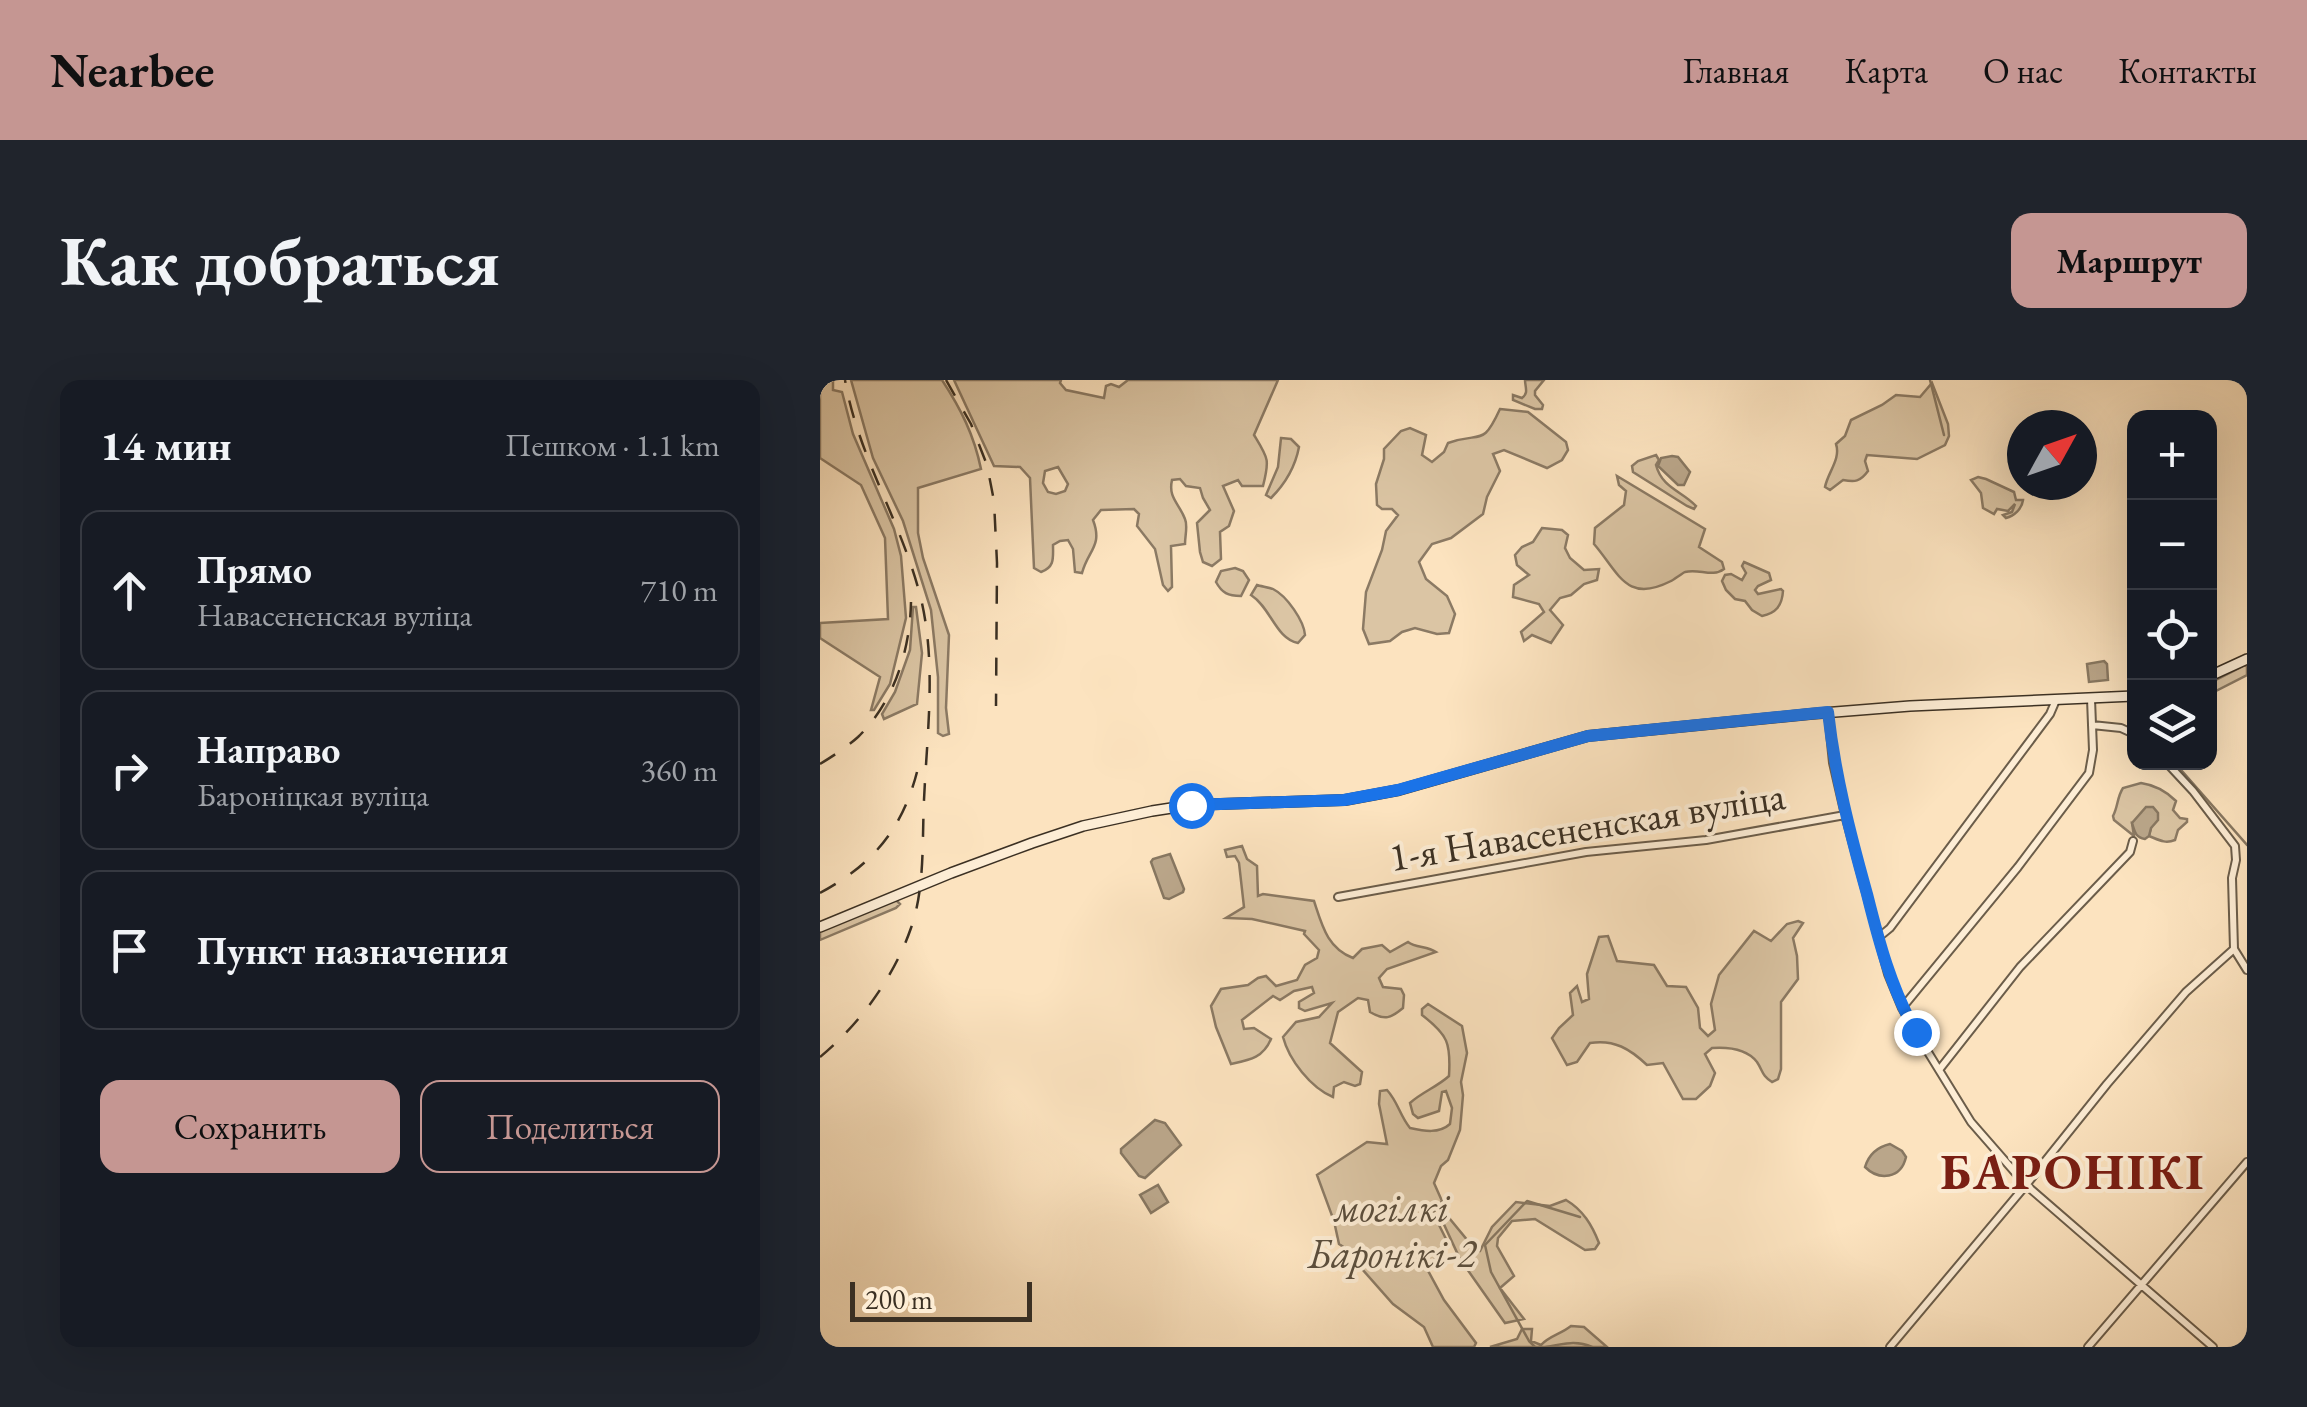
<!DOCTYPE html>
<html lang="ru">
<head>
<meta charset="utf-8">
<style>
  :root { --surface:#171b24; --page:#20242c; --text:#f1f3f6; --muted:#9ea1a6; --line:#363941; --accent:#c59692 }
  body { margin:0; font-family:"EB Garamond",serif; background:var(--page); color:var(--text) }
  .controls { position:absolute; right:30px; top:30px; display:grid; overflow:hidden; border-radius:20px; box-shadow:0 10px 40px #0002 }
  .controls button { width:90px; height:90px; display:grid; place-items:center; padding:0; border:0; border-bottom:2px solid var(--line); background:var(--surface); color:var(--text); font:50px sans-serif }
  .compass { position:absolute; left:1187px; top:30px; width:90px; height:90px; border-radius:50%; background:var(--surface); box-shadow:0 10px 40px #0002; rotate:50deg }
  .scale { position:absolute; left:30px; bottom:25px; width:182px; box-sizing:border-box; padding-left:10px; border:5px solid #3b3023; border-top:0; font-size:28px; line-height:35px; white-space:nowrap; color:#3b3023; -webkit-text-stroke:8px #fdedd5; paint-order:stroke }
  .stop { position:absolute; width:30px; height:30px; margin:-22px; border:8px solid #1a73e8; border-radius:50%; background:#fff }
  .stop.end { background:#1a73e8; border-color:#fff; box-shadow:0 2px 10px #0008 }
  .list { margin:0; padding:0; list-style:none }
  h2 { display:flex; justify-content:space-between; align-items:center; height:130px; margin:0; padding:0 40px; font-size:42px }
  h2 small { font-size:32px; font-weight:400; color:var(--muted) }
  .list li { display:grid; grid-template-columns:65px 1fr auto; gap:30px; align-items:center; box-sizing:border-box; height:160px; margin:0 20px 20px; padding:0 20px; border:2px solid var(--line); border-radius:20px }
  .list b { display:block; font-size:38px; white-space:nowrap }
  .list p { margin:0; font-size:32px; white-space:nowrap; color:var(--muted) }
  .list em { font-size:32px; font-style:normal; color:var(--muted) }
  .actions { display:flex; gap:20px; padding:30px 40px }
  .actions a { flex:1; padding:22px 0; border:2px solid var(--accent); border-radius:20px; text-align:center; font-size:35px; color:var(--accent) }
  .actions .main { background:var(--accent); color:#111 }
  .icon { flex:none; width:55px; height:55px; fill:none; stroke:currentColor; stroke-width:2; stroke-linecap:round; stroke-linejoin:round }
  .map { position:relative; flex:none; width:1427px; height:967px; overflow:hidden; border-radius:20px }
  header { display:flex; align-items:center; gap:60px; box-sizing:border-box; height:140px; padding:0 50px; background:var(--accent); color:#111 }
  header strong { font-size:48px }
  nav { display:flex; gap:55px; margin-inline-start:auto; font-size:35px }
  .intro { display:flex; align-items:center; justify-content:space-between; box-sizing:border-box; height:240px; padding:0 60px }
  h1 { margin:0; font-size:70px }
  .button { padding:25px 45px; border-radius:20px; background:var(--accent); color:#111; font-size:35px; font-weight:700 }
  main { display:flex; gap:60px; padding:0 60px }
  aside { flex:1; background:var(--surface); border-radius:20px; box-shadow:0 10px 40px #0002 }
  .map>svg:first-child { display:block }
</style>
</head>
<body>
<header>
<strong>Nearbee</strong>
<nav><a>Главная</a><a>Карта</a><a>О нас</a><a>Контакты</a></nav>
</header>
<div class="intro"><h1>Как добраться</h1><a class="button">Маршрут</a></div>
<main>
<aside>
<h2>14 мин<small>Пешком · 1.1 km</small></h2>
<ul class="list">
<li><svg class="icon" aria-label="ahead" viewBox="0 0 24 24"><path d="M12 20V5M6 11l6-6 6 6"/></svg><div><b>Прямо</b><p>Навасененская вуліца</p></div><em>710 m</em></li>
<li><svg class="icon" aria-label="right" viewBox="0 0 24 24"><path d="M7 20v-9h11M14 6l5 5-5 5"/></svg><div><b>Направо</b><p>Бароніцкая вуліца</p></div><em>360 m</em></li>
<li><svg class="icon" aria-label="arrive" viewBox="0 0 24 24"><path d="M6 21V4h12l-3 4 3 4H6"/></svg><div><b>Пункт назначения</b></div></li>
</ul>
<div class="actions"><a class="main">Сохранить</a><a>Поделиться</a></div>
</aside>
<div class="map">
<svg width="1427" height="967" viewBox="0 0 1427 967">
  <rect width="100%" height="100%" fill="#fce3bf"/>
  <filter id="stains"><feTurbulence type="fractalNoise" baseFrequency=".002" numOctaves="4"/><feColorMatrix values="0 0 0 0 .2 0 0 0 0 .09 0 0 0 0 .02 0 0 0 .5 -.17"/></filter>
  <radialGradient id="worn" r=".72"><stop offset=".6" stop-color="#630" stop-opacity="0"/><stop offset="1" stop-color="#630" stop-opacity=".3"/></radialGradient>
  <path fill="#dbc5a4" stroke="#8b7a64" stroke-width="2.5" fill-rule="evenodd" d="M0 0H13V10L22 12 33 54 74 149 81 176 86 238 70 304 54 330H51L60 297 0 258V243L68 239 65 158 41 105 0 78Z
    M31 0H122C141 29 154 55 161 89L98 108V153L103 178 129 255 126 328 129 354 123 356 118 353V297L111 230 83 141 53 78Z
    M134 0H241L240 3 246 10 284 18 286 6 291 4 299 7 308 0H458L434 55C448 78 450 79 443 106H422L418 100 403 106 414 131 409 146 400 152 401 179 392 186 383 182 380 172 377 143 390 130 383 118 380 108 366 106 360 99 352 100C348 118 359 123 365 139 368 146 365 155 365 164L351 166 352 207 348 211 343 205 335 169 317 146 319 134 314 129 281 130 273 140C283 166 268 170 262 193L255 192 253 169 248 160 240 161 233 165C233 178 235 187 221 192L214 188 210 98 200 87 174 86ZM238 87 248 104 245 111 236 114 228 112 223 103 225 91Z
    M705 0H724L715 11V15L723 25 722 29H715L693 20V15L702 18C709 13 705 7 705 0Z
    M1112 3 1128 44 1129 56 1125 65 1097 79 1047 75 1045 81 1048 91C1040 102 1035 102 1023 100L1010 110 1005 107C1008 92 1021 79 1016 64L1025 56 1031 40 1062 25 1076 15 1100 17Z
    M680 29 708 32 746 62 748 70 742 80 727 88 684 70 673 74 680 91 667 117 663 134 631 158 612 164 599 182 606 199 627 216 635 234 629 253 617 254 595 248 582 252 570 261 549 264 543 249 546 212 562 170 566 151 578 135 572 129H562L557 125 556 104 564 79V69L581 51 590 48 606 55 602 75 612 82 624 72 628 63C662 51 662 68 680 29Z
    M461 58 471 59 479 67C475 88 466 103 451 118L446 115 458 87Z
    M836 75 839 80 836 85C842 108 862 111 876 126L874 129 867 126 813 92 812 86 818 81Z
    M797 96 885 149 879 167 902 182 904 189C892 198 879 188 865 192 864 192 852 201 851 201 806 224 799 193 774 164L775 148 804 125 806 111 799 105Z
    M1158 97 1166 99 1194 112 1196 120H1203C1202 129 1194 136 1186 138L1183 135 1192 132 1195 124 1188 131 1177 129 1174 134 1163 128 1161 113 1151 100Z
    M722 148 742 150 748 155 745 168 750 178 764 190 779 189 777 200 764 204 751 215 740 218 730 230 743 245 731 263 712 255 704 261 701 252 724 232 719 224 693 217 694 205 709 195 697 185 695 175 702 167 713 162Z
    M924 182 949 193 951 200 938 206 935 210 938 214 961 209 963 211C962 226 956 233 942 236L932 230 925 221 915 219 906 210 902 201 905 195 911 194 922 200 926 193 922 186Z
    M415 188 423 191 429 200 421 216C408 216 402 213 396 202L401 191Z
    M437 205C440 206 451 208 453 209 467 216 484 241 485 255L478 263C456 259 451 228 431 215Z
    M93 227H96L102 273 97 324 64 339 62 334 75 312 90 270Z
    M1427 284V295L1390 314V303Z
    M1321 403C1335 405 1346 411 1356 421L1353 430 1360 438 1367 439V442L1358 450 1355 460C1345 464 1339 460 1329 456L1331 448 1312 443 1314 456 1294 440 1293 436C1298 427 1297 417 1303 408Z
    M422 466 427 479 437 486 438 516 443 514 494 521C502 545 507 568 533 578L542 569 562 565 570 572 588 562C596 568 607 566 616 572L567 589 559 598 563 607 581 609 584 615 583 628C571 638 565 641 550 632L548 620 538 618 518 632 510 663 542 692 540 704 535 706 524 702 514 707 513 717C491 708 469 680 463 657L476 642 499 637 512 623 485 631 479 628V622L494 613 492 607 474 611 460 620 453 616 422 640 424 649 434 648 451 659C443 678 430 680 411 684L396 647 391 626 401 609 428 605 438 598 446 596 456 606 477 600 485 585 497 578 499 570 484 554 485 551 432 539 406 538 424 527 419 483 415 476 407 477 405 470Z
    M75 519 80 524 76 528 0 560V551Z
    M978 541 983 543 973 558 977 576 978 599 961 622V689L958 699 952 702C942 696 943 691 937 682 927 669 907 667 892 668L885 674 895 693 890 706 876 719H863L843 683 827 685C810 669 794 659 770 663L757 682 747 685 732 658 739 648 753 635 750 613 757 606 762 622 769 619 767 594 779 557 788 556 797 581 834 585 847 606 866 607 878 628 880 648 888 656 895 650 891 624 899 595 934 551 951 561 967 544Z
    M608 624 642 646 647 673 641 702 643 715 640 750 628 780 621 786 614 803 622 821 613 833 629 865 606 887 624 920 656 963 654 967H613L604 947 573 924 542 889 531 872 519 864 514 841 497 795 547 762 567 764 559 724 560 711 567 710C578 722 580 736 590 748 604 751 619 754 630 744L632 728 626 711 622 712 619 731 598 738 593 734 590 723C602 712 617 707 629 696 631 663 628 655 602 635V629Z
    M746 820C763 830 772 845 779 863L775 869 765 870 715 839 692 841 678 858 677 866 694 896 680 908 704 939 685 943 640 879 621 838 625 833 648 861 652 871H660L672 847 696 822 730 826Z
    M751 946 764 947 787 967H670L697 959 702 949H712L711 961 721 965C729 956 741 954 751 946Z"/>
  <path fill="#baa68a" stroke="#877761" stroke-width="2.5" d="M852 76 858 77 870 92 864 105H858L838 86 841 78Z
    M1284 281 1287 284 1288 300 1269 302 1267 284Z
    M1326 427H1333L1338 433V440L1331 448 1329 456 1325 459C1315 457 1315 452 1312 443Z
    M350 474 364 509 363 512 349 519 344 518 331 482 333 479Z
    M335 740 345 743 361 765 325 798 319 796 301 773V769Z
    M1070 764 1082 771 1086 777C1081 799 1059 801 1045 787 1049 774 1057 767 1070 764Z
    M338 805 348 822 331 833 320 815Z"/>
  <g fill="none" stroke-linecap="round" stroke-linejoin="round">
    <path stroke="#877761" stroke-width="2.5" d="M1110 0 1124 55
      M1354 382 1427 465
      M715 967 709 961 671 892 665 865 707 821 760 837
      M726 967C741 964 757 960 772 967"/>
    <defs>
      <path id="minor" d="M1008 333 1013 383 1025 435 1068 594 1082 628 1095 651 1151 742 1206 805 1393 967
        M1272 345 1301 348 1314 354
        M1346 382 1373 411 1415 466 1416 480 1412 498 1414 569 1427 590
        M518 517 766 472 886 460 1025 435
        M1059 557 1070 548 1230 334 1236 320
        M1082 628 1198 487 1269 393 1273 370 1271 319
        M1119 690 1200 587 1310 472 1313 461
        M1070 967 1206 805 1287 704 1366 612 1414 569
        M1268 967 1427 782"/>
      <path id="secondary" d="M1390 296 1427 279
        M0 547 131 493 212 463 263 446 332 431 371 425 525 420 579 410 768 356 990 334 1090 326 1314 316"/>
    </defs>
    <use href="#minor" stroke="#6b5d4a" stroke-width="10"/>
    <use href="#secondary" stroke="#3b3023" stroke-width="12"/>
    <use href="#minor" stroke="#fdedd5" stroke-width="6"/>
    <use href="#secondary" stroke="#fdedd5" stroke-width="9"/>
    <path stroke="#3b3023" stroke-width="2.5" stroke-dasharray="18 18" stroke-linecap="butt" d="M126 0 151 44 167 85 174 121 177 183 176 326
      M0 384C13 376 27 367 38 357 74 322 90 271 91 222
      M0 513C52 485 82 450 97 392
      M0 677C40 644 74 597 91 548 105 508 102 462 104 420 107 353 117 281 100 215 81 141 38 76 25 0"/>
  </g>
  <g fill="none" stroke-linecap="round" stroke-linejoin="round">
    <path stroke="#1a73e8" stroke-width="12" d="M371 425 524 420 578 410 768 356 1008 332C1015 395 1030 453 1047 514 1059 562 1071 608 1096 652"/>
  </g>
  <g text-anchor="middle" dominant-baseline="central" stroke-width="8" stroke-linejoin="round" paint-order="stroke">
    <g font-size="40" fill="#3b3023" stroke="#fdedd5">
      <text transform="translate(767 446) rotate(-9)">1-я Навасененская вуліца</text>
    </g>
    <g font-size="40" font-style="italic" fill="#5b4e3d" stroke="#fdedd5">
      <text x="572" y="827">могілкі<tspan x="572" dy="46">Баронікі-2</tspan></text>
    </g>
    <g font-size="50" font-weight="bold" letter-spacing="2.5" fill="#7a1f14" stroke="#fdedd5">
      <text x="1253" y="791">БАРОНІКІ</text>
    </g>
  </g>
  <rect width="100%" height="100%" filter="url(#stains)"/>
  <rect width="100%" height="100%" fill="url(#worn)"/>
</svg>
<div class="controls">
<button>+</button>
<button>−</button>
<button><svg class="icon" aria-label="locate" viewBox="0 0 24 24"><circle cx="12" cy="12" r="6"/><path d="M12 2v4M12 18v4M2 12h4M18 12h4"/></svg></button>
<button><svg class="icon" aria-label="layers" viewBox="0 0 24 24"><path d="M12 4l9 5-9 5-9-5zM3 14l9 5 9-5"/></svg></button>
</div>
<svg class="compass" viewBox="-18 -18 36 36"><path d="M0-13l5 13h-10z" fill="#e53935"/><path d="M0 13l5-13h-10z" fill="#9ea1a6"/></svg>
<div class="scale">200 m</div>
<div class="stop" style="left:371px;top:425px"></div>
<div class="stop end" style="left:1096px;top:652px"></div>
</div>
</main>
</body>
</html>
